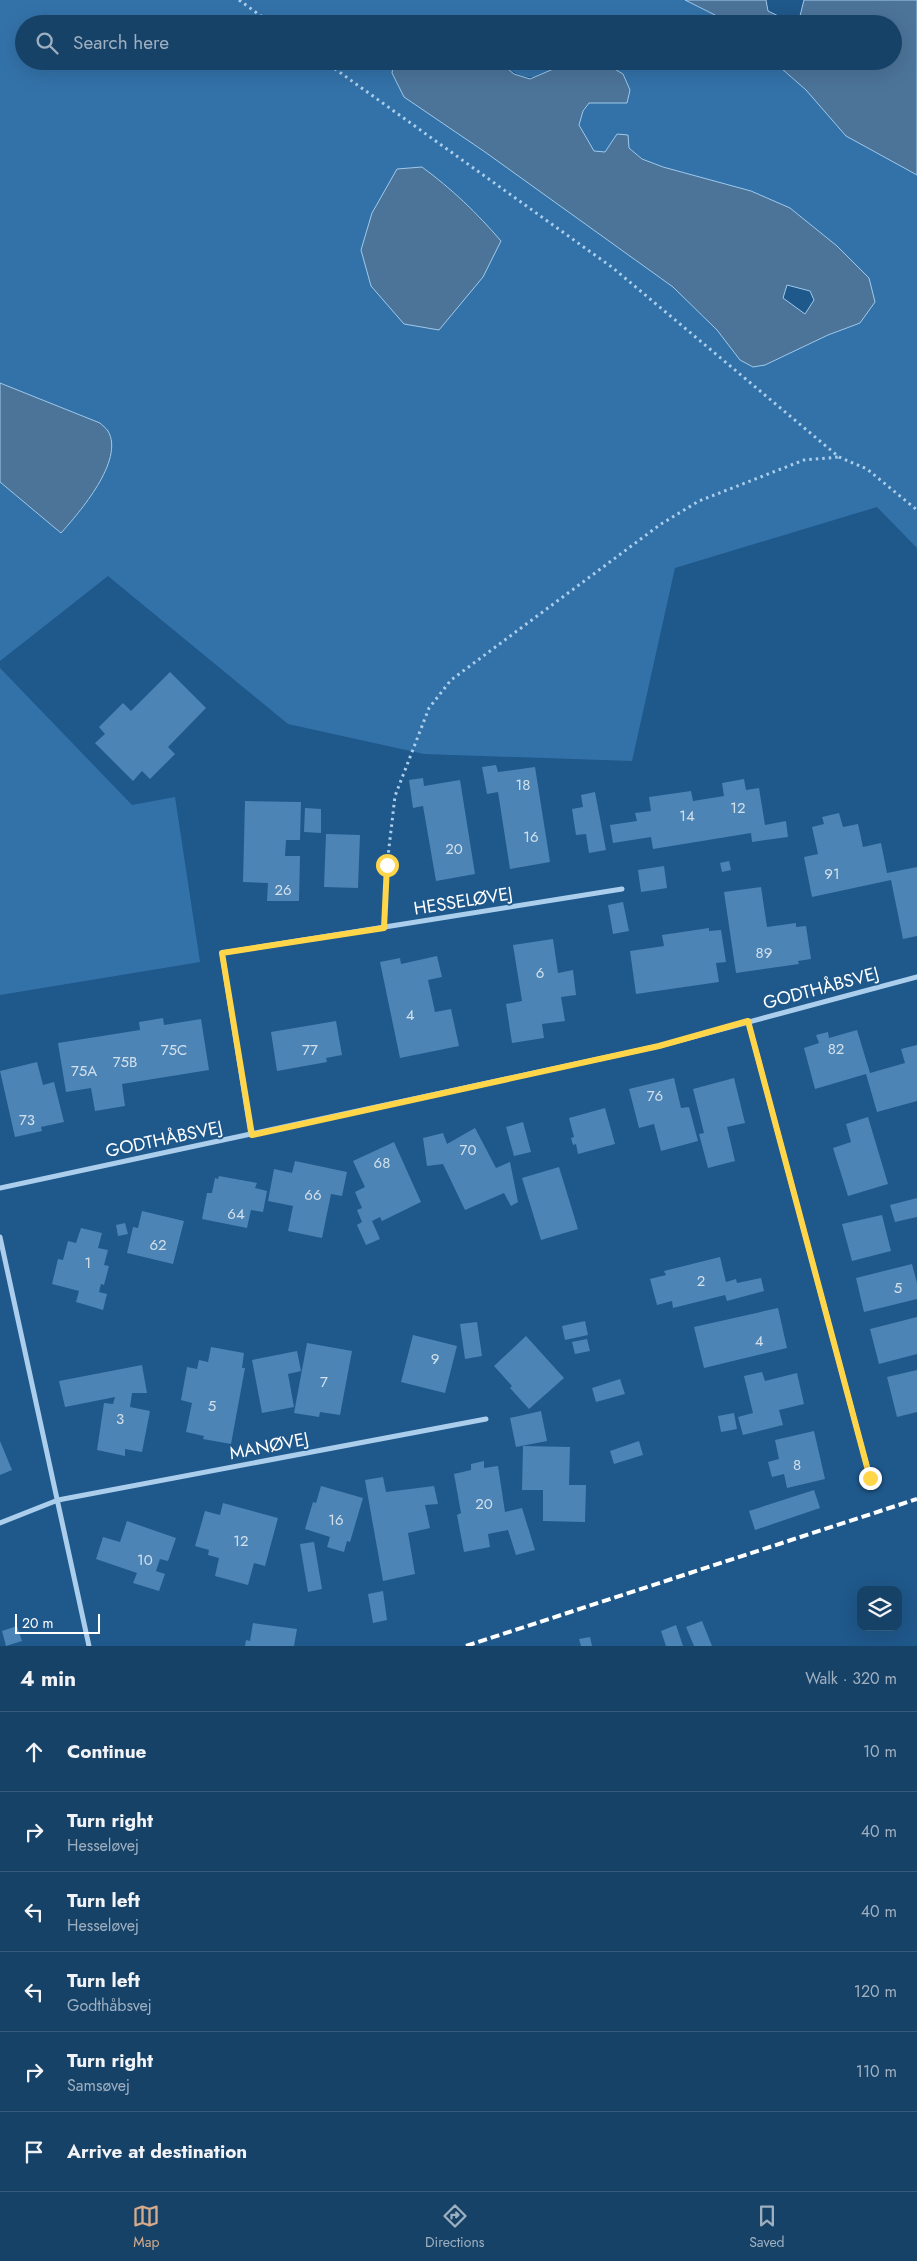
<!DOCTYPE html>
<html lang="en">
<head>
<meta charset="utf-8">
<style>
  :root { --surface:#174268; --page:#244d71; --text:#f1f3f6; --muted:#9eb0c0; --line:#365b7c; --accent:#d6ab8b }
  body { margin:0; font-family:Jost,sans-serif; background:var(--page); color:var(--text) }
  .controls { position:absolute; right:15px; bottom:15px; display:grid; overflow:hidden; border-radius:10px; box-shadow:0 5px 20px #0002 }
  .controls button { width:45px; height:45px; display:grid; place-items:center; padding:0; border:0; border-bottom:1px solid var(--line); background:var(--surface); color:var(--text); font:25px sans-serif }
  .scale { position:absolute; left:15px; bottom:12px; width:85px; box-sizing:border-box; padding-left:5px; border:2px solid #fff; border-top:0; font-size:14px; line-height:18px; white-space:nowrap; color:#fff; -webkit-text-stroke:4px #1f588b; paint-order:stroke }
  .stop { position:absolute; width:15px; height:15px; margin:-11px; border:4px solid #ffd54a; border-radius:50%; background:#fff }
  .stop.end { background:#ffd54a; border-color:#fff; box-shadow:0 1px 5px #0008 }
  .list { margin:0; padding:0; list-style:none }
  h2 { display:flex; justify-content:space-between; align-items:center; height:65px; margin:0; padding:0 20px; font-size:21px }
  h2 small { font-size:16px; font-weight:400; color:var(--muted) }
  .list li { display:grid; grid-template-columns:32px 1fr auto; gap:15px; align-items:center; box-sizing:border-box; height:80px; padding:0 20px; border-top:1px solid var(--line) }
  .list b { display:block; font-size:19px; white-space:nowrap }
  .list p { margin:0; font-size:16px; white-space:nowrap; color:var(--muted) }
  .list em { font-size:16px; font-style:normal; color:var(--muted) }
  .icon { flex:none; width:28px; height:28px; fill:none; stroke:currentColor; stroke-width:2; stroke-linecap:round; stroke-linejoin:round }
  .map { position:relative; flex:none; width:917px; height:1646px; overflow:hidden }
  .search { position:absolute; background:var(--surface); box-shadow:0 5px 20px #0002; left:15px; right:15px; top:15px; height:55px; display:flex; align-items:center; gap:12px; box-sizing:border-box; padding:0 18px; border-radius:28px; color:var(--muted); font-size:19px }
  .sheet { height:545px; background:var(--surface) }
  nav { display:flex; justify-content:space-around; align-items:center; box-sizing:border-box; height:70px; border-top:1px solid var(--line); background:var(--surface); font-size:14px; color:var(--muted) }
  nav a { display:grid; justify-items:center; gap:2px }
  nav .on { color:var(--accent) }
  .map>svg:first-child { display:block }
</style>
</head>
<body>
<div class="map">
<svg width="917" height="1646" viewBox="0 0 917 1646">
  <rect width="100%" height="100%" fill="#1f588b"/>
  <path fill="#3372a9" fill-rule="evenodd" d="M0 0H685L723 19 730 24H457L423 20 420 24H24V61H394L392 73 404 97 485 152 673 287 717 330 740 360 765 365 828 335 860 323 869 278 837 246 790 208 751 191 663 167 642 159 629 148 617 134 605 152 594 151 579 125 583 111 589 103H627L623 74 601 61H773L806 90 846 136 917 175V548L877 507 675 568 632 761 424 754 288 724 108 576 0 661V482L61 533 100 423 0 383ZM422 167 448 187 480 217 456 308 439 330Z
    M498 61H572C537 76 531 88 498 61Z
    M0 668 132 805 175 797 200 962 0 995Z"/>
  <path fill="#4c7499" stroke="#9fcaed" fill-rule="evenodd" d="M685 0H766L768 11 795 24H730L723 19Z
    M804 0H917V175L846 136 806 90 773 61H893V24H798Z
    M394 61H498L514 74 530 79 572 61H601L623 74 630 90 627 103H589L583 111 579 125 594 151 605 152 617 134 628 135 629 148 642 159 663 167 751 191 790 208 837 246 869 278 875 302 860 323 828 335 765 365 753 367 740 360 717 330 673 287 485 152 404 97 392 73ZM787 285 810 291 814 300 805 314 783 298Z
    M422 167C452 189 477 213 501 241L483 277 439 330 404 324 371 286 361 250 372 213 397 169Z
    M0 383 100 423C102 425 106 428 108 431 125 460 79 513 61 533L0 482Z"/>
  <path fill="#4c84b5" d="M170 672 206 708 168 747 175 754 150 779 142 771 133 781 95 743 105 734 99 727 123 703 131 711Z
    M496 765 498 772 535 767 550 862 510 869 498 792 487 794 482 767Z
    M423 778 424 786 460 780 475 874 436 881 423 806 413 808 409 780Z
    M744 779 746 790 759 788 765 825 786 821 788 837 752 842 751 833 653 849 651 837 613 843 610 825 637 821 635 813 651 811 649 797 691 791 693 801 724 796 722 783Z
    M595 792 606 850 589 853 586 834 576 835 572 809 583 807 581 795Z
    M245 801 301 802 300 840H286L285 856H300L299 901H267L268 883 243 882Z
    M305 808 321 809V833L304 832Z
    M839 813 843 827 858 824 863 847 881 843 887 873 917 867V936L903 939 891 880 812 897 804 857 818 854 812 827 824 824 822 817Z
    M326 834 360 835 358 888 324 887Z
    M729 861 731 870 722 872 720 863Z
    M664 866 667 888 641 892 638 870Z
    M761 887 767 927 796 923V927L806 926 811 959 798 961 799 964 736 973 724 892Z
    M623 902 629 931 613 934 608 905Z
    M709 928V931L721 930 726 962 716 963 719 982 636 994 630 951 664 946 662 935Z
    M553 939 558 973 573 970 576 995 561 997 565 1021 542 1024 544 1038 512 1043 506 1004 522 1001 513 945Z
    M437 956 442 977 428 980 435 1012 451 1009 459 1046 400 1058 380 962 400 958 401 964Z
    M163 1018 164 1025 201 1019 209 1070 122 1084 125 1106 95 1111 91 1088 66 1092 58 1043 140 1030 139 1022Z
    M336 1021 342 1055 326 1058 327 1062 277 1071 271 1032Z
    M857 1030 870 1073 905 1063 901 1049 917 1045V1101L877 1112 866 1074 815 1089 804 1048 819 1043 816 1035 828 1032 829 1038Z
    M37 1062 43 1085 54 1082 64 1122 41 1127 42 1131 15 1137 0 1071Z
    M674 1078 681 1108 689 1107 698 1141 661 1151 654 1124 639 1128 629 1089Z
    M734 1078 745 1123 727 1127 735 1161 708 1168 699 1134 704 1133 693 1089Z
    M605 1108 615 1144 578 1154 576 1144 573 1145 571 1138 574 1137 569 1118Z
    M868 1117 888 1184 848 1196 833 1148 851 1142 846 1124Z
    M523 1122 531 1152 514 1156 506 1127Z
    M475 1128 496 1168 510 1162 518 1202 511 1206 504 1193 465 1210 443 1164 427 1166 423 1138 443 1133 447 1144Z
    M394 1142 421 1202 382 1221 380 1217 372 1221 380 1239 366 1245 357 1225 362 1222 357 1210 362 1208 355 1192 365 1187 353 1161Z
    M295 1161 347 1172 342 1196 331 1194 322 1238 288 1231 293 1206 268 1201 274 1169 292 1173Z
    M559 1167 578 1229 541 1240 522 1178Z
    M219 1176 257 1183 255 1188 267 1191 263 1212 251 1210 247 1228 202 1219 207 1193H212L215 1178 218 1179Z
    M917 1198V1217L895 1222 890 1205Z
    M142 1211 184 1221 173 1264 127 1253 133 1227 138 1228Z
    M882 1215 891 1251 852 1261 842 1224Z
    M125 1223 128 1234 118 1236 116 1225Z
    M81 1228 102 1233 98 1248 108 1250 104 1265 109 1266 104 1285 101 1284 99 1292 107 1294 103 1310 76 1302 79 1291 52 1284 58 1259 63 1260 68 1241 76 1243Z
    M720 1257 726 1282 736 1279 737 1283 761 1278 764 1291 727 1301 725 1295 673 1308 672 1301 657 1305 650 1279 666 1275 664 1271Z
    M912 1264 917 1283V1299L864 1312 856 1278Z
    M778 1308 787 1348 704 1368 694 1327Z
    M917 1317V1354L879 1364 870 1329Z
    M585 1321 588 1335 565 1340 562 1326Z
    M477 1322 482 1356 465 1359 460 1324Z
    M413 1335 457 1346 445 1393 401 1382Z
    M526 1336 564 1378 529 1409 510 1388 512 1386 494 1366Z
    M587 1339 590 1351 575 1354 572 1342Z
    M307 1343 352 1351 340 1415 320 1412 319 1417 294 1413Z
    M211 1347 244 1353 242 1368H245L231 1444 203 1439 204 1436 186 1432 192 1403 181 1400 187 1367 197 1369 199 1360 208 1362Z
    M297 1351 301 1371 288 1374 294 1407 262 1413 252 1360Z
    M142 1365 147 1393H132L130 1407 150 1411 142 1452 125 1449V1456L97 1450 104 1403 113 1404 115 1397 65 1407 59 1381Z
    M917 1370V1412L897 1417 887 1377Z
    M762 1372 765 1381 797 1373 804 1404 779 1410 783 1425 743 1435 738 1417 753 1413 744 1376Z
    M620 1379 625 1394 596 1402 592 1388Z
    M541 1411 547 1441 516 1447 510 1418Z
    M734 1413 737 1429 721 1432 718 1416Z
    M814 1431 825 1479 787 1488 784 1474 772 1477 768 1462 779 1459 775 1440Z
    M0 1441 12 1470 0 1475Z
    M639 1441 643 1455 614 1464 610 1451Z
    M523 1446 570 1447 569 1485H586L585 1522 543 1521V1490H522Z
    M484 1461V1468L498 1466 505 1512 522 1508 535 1550 516 1555 508 1530 488 1534 490 1547 464 1552 457 1515 461 1513 454 1474 471 1470V1464Z
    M383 1477 386 1492 434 1486 438 1504 425 1505 430 1528 408 1533 415 1574 383 1581 365 1480Z
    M321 1486 363 1498 350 1542 347 1541 344 1552 327 1547 330 1537 305 1529 313 1502 316 1503Z
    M814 1490 820 1508 755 1530 749 1511Z
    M223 1503 278 1518 265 1566 254 1563 248 1585 215 1576 219 1558 208 1555 209 1550 195 1546 205 1511 220 1515Z
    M127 1521 176 1538 168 1561 160 1559 156 1571 165 1574 159 1591 133 1583 137 1573 96 1559 103 1537 120 1542Z
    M314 1542 322 1589 308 1592 300 1544Z
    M383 1591 387 1620 373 1623 368 1594Z
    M702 1621 712 1646H694L686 1627Z
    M253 1623 297 1629 294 1646H245L246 1640 250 1641Z
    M676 1625 683 1646H666L661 1631Z
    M17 1626 22 1641 6 1646 2 1631Z
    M590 1637 592 1646H581L579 1639Z"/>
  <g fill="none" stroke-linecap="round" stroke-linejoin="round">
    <path stroke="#abceec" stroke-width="3" stroke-dasharray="2.5 4" stroke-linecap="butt" d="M239 0 272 24
      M324 61 613 268 839 457 867 469 917 510
      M385 911 387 865 395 796 429 708 451 680 661 524 699 501 804 460 839 457"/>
    <path stroke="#abceec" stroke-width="5" d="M748 1021 870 1478
      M251 1135 222 953 622 889
      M0 1188 659 1046 917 977
      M0 1237 89 1646
      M0 1523 58 1500 486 1419"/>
    <path stroke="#fff" stroke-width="4" stroke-dasharray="9 4" stroke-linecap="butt" d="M466 1646 917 1499"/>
  </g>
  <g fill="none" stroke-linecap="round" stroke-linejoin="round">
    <path stroke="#ffd54a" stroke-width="6" d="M387 865 384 928 222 953 252 1135 659 1046 748 1021 870 1478"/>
  </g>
  <g text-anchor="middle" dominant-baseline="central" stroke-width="4" stroke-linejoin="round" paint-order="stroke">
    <g font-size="15" fill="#d2e0ec">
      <text x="523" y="785">18</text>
      <text x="738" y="808">12</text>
      <text x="687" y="816">14</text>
      <text x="531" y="837">16</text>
      <text x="454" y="849">20</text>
      <text x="832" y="874">91</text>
      <text x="283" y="890">26</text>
      <text x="764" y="953">89</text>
      <text x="540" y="973">6</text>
      <text x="410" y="1015">4</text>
      <text x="836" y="1049">82</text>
      <text x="174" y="1050">75C</text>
      <text x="310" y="1050">77</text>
      <text x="125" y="1062">75B</text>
      <text x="84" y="1071">75A</text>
      <text x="655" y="1096">76</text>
      <text x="27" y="1120">73</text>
      <text x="468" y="1150">70</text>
      <text x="382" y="1163">68</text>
      <text x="313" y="1195">66</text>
      <text x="236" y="1214">64</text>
      <text x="158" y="1245">62</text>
      <text x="88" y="1263">1</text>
      <text x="701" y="1281">2</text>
      <text x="898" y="1288">5</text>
      <text x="759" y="1341">4</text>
      <text x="435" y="1359">9</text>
      <text x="324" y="1382">7</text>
      <text x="212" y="1406">5</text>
      <text x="120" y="1419">3</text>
      <text x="797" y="1465">8</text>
      <text x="484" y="1504">20</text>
      <text x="336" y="1520">16</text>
      <text x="241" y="1541">12</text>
      <text x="145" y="1560">10</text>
    </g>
    <g font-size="18" fill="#fff" stroke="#1f588b">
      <text transform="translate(463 901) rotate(-9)">HESSELØVEJ</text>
      <text transform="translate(821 988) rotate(-15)">GODTHÅBSVEJ</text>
      <text transform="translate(164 1139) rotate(-12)">GODTHÅBSVEJ</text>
      <text transform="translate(269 1446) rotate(-11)">MANØVEJ</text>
    </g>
  </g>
</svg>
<div class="controls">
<button><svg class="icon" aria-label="layers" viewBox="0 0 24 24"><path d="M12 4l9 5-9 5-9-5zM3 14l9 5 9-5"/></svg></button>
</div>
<div class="scale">20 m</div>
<div class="stop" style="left:387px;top:865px"></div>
<div class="stop end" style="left:870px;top:1478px"></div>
<div class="search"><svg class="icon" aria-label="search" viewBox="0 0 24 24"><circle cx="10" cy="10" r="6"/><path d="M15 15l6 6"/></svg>Search here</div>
</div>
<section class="sheet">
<h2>4 min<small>Walk · 320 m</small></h2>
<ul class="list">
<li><svg class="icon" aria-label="ahead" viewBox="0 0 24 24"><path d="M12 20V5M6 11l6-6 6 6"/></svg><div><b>Continue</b></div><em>10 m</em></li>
<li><svg class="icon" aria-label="right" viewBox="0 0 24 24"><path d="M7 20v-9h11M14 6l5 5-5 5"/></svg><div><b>Turn right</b><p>Hesseløvej</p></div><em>40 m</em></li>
<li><svg class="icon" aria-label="left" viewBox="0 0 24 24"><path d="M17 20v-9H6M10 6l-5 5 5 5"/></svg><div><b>Turn left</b><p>Hesseløvej</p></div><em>40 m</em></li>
<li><svg class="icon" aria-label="left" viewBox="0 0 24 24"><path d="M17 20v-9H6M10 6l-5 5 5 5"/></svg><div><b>Turn left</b><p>Godthåbsvej</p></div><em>120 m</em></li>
<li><svg class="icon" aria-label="right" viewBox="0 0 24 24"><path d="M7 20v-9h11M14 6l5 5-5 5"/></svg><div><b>Turn right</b><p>Samsøvej</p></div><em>110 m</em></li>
<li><svg class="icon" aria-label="arrive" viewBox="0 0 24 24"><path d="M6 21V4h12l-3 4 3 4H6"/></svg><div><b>Arrive at destination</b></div></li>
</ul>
</section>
<nav>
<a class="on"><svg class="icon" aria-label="map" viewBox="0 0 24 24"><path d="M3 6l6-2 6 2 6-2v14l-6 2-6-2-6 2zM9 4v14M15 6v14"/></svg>Map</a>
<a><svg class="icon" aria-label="directions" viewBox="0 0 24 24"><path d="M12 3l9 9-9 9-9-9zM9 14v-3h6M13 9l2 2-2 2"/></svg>Directions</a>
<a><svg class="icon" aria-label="saved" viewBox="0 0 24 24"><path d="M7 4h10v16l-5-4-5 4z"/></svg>Saved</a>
</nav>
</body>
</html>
